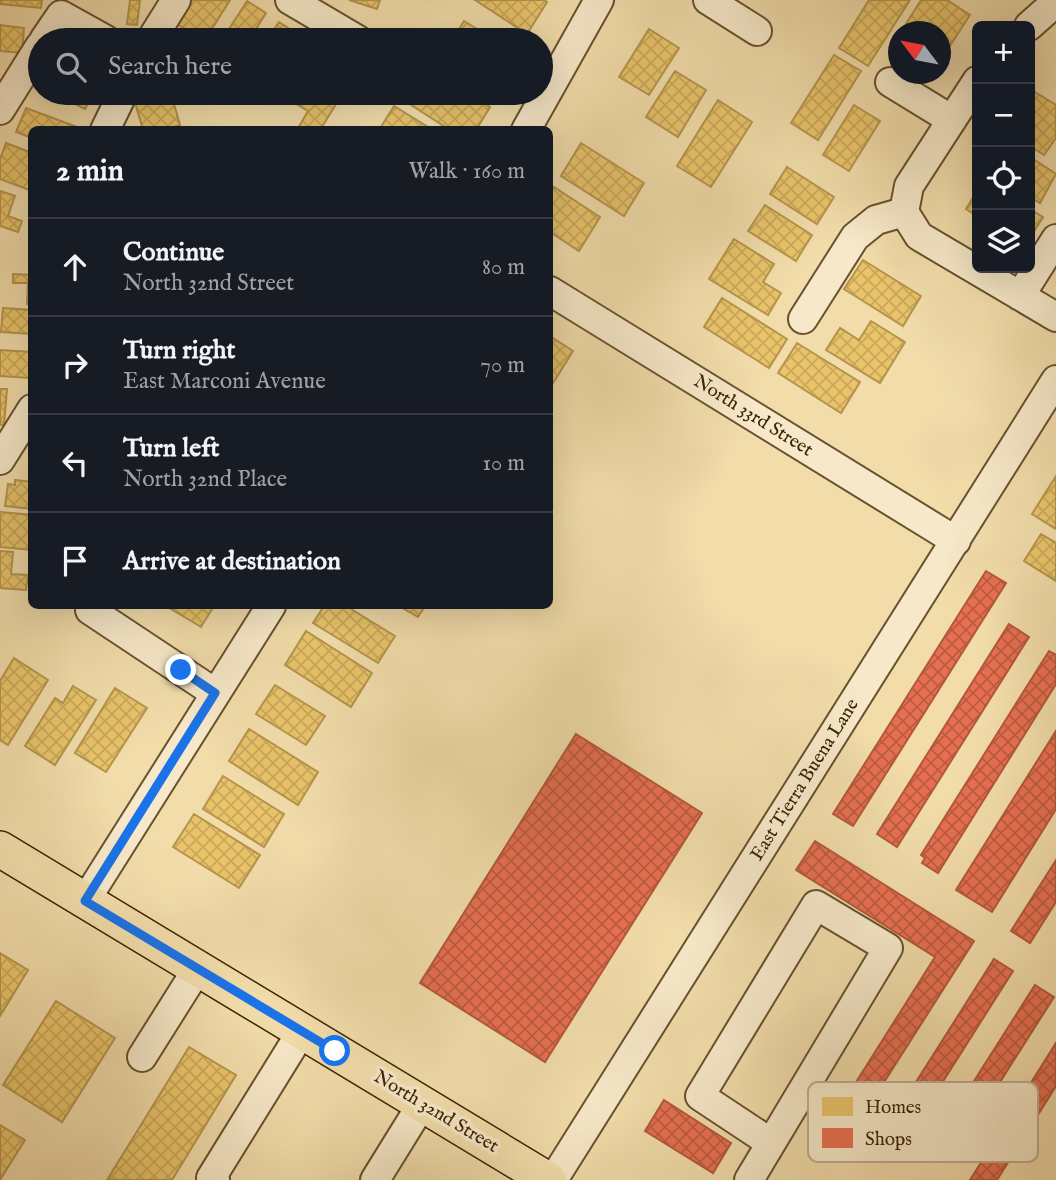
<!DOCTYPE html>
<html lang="en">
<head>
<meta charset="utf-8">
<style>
  :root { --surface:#171b24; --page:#20242c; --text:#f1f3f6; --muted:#9ea1a6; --line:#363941 }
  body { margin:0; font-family:"IM FELL English",serif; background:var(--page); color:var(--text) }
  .controls { position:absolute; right:21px; top:21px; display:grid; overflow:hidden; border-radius:10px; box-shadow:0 7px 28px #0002 }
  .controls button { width:63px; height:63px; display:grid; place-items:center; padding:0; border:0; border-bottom:2px solid var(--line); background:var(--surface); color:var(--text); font:35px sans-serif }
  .compass { position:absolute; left:888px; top:21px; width:63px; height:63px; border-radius:50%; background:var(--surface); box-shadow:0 7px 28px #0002; rotate:302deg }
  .stop { position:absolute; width:21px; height:21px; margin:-16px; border:5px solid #1a73e8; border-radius:50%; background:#fff }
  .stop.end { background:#1a73e8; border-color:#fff; box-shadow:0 2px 7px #0008 }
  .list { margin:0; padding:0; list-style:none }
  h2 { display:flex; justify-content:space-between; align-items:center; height:91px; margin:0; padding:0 28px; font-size:30px }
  h2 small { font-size:23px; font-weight:400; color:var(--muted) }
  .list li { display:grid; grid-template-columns:46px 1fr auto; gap:21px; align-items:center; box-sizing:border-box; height:98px; padding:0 28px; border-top:2px solid var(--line) }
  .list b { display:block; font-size:26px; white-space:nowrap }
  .list p { margin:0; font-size:23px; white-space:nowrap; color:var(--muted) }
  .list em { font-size:23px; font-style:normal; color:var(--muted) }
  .icon { flex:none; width:38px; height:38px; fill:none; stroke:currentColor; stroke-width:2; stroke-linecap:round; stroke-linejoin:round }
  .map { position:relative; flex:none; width:1056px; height:1180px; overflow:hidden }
  .search { position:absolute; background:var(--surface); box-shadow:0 7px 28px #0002; left:28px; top:28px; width:525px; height:77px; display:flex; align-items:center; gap:18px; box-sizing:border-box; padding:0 24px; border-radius:38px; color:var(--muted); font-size:26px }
  .panel { position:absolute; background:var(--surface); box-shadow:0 7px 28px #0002; left:28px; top:126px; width:525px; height:483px; border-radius:10px }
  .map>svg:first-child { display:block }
</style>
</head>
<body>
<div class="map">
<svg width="1056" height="1180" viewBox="0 0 1056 1180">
  <defs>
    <pattern id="homes-cross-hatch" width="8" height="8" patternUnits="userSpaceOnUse" patternTransform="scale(1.75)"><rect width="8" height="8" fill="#e9c46a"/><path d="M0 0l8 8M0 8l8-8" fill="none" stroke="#c9a85a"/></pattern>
    <pattern id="shops-cross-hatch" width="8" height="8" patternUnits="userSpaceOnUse" patternTransform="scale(1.75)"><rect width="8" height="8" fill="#e76f51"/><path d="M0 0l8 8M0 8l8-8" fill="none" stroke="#bc5b41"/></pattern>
  </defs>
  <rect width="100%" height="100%" fill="#f1dcaa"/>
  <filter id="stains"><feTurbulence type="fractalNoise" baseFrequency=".00286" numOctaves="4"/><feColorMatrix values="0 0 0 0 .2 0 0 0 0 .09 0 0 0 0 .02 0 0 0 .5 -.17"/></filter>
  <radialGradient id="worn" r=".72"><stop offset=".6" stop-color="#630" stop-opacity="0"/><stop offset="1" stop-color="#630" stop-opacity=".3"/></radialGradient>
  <path fill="url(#homes-cross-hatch)" stroke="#b5944c" stroke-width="2" d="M0 0H42L41 8 0 4Z
    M130 0H140L137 25 127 24Z
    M189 0H230L205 40H178L185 29 175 23Z
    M349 0H380L377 9Z
    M475 0H544L547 2 527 34Z
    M869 0H910L868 66 839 48Z
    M921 0H947L970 15 944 55 940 53V32H901Z
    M247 1 266 13 249 40H222Z
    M464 21 495 40H452Z
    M279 22 307 40H267Z
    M0 25 24 28 22 53 0 51Z
    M649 29 679 48 649 95 619 77Z
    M834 55 861 71 818 140 791 123Z
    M675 71 706 90 678 137 646 117Z
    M1030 89 1056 105V138L1044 155 1030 146Z
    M53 93H93L85 109Z
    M155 93H171L180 125 165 130H143L134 99Z
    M299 93H343L320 130H297L308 111 293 102Z
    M399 93H466L490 107 476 130H450L397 96Z
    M718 100 752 122 711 187 677 166Z
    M854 105 880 121 849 171 823 155Z
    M394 106 433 130H379Z
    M26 108 80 128 79 130H32V138L16 132Z
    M6 143 32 153V191L0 179V159Z
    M581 143 644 183 624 216 561 176Z
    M1030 157 1056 174 1040 203 1030 197Z
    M787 167 834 197 817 224 770 194Z
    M554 187 600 217 579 251 550 232V194Z
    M0 191 15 196 8 216 22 221 18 232 0 226Z
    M977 191V216L966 209Z
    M765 205 812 235 796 261 748 231Z
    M1030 209 1043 217 1030 238Z
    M734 239 774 264 763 282 781 293 768 315 709 279Z
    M863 260 921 296 903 326 844 289Z
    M13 274 32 275V304H27L28 283H13Z
    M722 298 787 339 769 368 704 327Z
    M3 308 32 310V334L1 332Z
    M871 321 905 342 880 383 826 350 840 328 859 340Z
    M550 336 573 351 550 388Z
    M797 343 860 382 841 413 778 373Z
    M0 350 31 352 29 378 0 376Z
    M0 389H7L4 425H0Z
    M1056 476V529L1032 514Z
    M15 480 32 482V509L5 506 8 484 15 485Z
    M0 512 32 515V550L0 547Z
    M1041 534 1056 543V581L1024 561Z
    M0 551 13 552 11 574 28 575 26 590 0 588Z
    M166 606H214L201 627Z
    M324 606H346L395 636 378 663 313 623Z
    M399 606H425L418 617Z
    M306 631 372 673 351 707 285 665Z
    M14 658 48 680 8 745 0 740V681Z
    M275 685 325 716 306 745 256 714Z
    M73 686 96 700 55 765 25 746 55 698 63 703Z
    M115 688 147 708 106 772 75 753Z
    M249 729 318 772 298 805 229 761Z
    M223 776 284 814 264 847 203 809Z
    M194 814 260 855 239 888 173 847Z
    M0 953 28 970 0 1016Z
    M56 1001 115 1038 62 1122 3 1085Z
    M189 1047 236 1075 172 1180H107Z
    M0 1125 25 1140 0 1180Z"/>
  <path fill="url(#shops-cross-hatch)" stroke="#b3583a" stroke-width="2" d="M986 571 1006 583 853 826 833 814Z
    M1009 624 1029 637 897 847 877 834Z
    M1049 651 1056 655V684L938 873 922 863 925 858 921 855Z
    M1056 731V809L992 912 956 890Z
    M576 734 702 813 545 1062 420 983Z
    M815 841 974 941 837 1156 817 1144 935 957 796 870Z
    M1056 860V902L1030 943 1011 931Z
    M994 959 1013 971 921 1116 902 1104Z
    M1035 985 1054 997 962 1142 943 1130Z
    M1056 1043V1086L997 1180H970Z
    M664 1100 731 1143 713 1173 645 1131Z"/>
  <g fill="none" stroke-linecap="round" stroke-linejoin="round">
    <defs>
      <path id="minor" d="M290 0 358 40
        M708 0 757 31
        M1029 26 1056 2
        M44 40 61 15 106 40
        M151 40 176 0
        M890 82 952 120
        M0 110 40 46
        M105 130 123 93
        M526 130 599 0
        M904 212 919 236 1056 317
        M904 212 909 186 977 81
        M550 291 956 541
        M1020 296 1056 239
        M803 319 855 237 876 220 904 212
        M0 460 32 409
        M90 610 215 693
        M85 901 271 606
        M142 1057 198 968
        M215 1180 211 1178 302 1031
        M375 1180 422 1104
        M553 1180 1056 380
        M749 1180 888 948 816 905 700 1096 771 1143"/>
      <path id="major" d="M0 849 548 1180"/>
    </defs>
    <use href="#minor" stroke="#68512e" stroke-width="32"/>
    <use href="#major" stroke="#3b2305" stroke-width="38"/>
    <use href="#minor" stroke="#f6e8c8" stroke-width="28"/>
    <use href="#major" stroke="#f1dcaa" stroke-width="35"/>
  </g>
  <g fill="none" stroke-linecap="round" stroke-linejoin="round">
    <path stroke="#1a73e8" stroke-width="9" d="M181 670 215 693 85 901 335 1051"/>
  </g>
  <g text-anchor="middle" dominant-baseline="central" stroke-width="7" stroke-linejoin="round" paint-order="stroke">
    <g font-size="19" fill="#3b2305" stroke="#f6e8c8">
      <text transform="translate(753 416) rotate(32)">North 33rd Street</text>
      <text transform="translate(805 780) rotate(-58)">East Tierra Buena Lane</text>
      <text transform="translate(436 1112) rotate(31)">North 32nd Street</text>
    </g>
  </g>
  <rect x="808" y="1082" width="230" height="80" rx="10" fill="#f6e8c8" stroke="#bead8e" stroke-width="2"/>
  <rect x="822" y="1097" width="31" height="19" fill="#e9c46a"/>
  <rect x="822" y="1128" width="31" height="20" fill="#e76f51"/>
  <g font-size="19" fill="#3b2305">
    <text x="865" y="1113">Homes</text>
    <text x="865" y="1145">Shops</text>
  </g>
  <rect width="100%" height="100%" filter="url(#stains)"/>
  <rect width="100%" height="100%" fill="url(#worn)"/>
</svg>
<div class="controls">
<button>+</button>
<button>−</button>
<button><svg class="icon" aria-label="locate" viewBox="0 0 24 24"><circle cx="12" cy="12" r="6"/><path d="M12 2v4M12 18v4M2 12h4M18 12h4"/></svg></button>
<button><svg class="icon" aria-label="layers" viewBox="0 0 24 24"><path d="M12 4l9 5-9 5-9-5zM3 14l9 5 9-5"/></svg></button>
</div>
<svg class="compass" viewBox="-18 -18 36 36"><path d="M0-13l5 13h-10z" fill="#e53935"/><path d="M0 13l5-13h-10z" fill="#9ea1a6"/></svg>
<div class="stop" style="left:335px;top:1051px"></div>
<div class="stop end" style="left:181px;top:670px"></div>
<div class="search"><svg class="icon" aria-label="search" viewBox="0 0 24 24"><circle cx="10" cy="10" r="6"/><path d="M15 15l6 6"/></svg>Search here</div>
<section class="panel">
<h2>2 min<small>Walk · 160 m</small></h2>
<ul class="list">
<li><svg class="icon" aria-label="ahead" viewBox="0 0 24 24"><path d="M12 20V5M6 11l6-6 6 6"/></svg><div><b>Continue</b><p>North 32nd Street</p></div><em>80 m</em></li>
<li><svg class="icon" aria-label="right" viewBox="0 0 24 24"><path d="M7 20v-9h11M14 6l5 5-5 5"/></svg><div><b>Turn right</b><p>East Marconi Avenue</p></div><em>70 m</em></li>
<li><svg class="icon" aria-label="left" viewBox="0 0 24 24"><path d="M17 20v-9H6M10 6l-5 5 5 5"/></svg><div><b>Turn left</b><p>North 32nd Place</p></div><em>10 m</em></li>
<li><svg class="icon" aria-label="arrive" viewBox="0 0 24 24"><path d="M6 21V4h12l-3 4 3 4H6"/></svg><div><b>Arrive at destination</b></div></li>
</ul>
</section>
</div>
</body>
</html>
